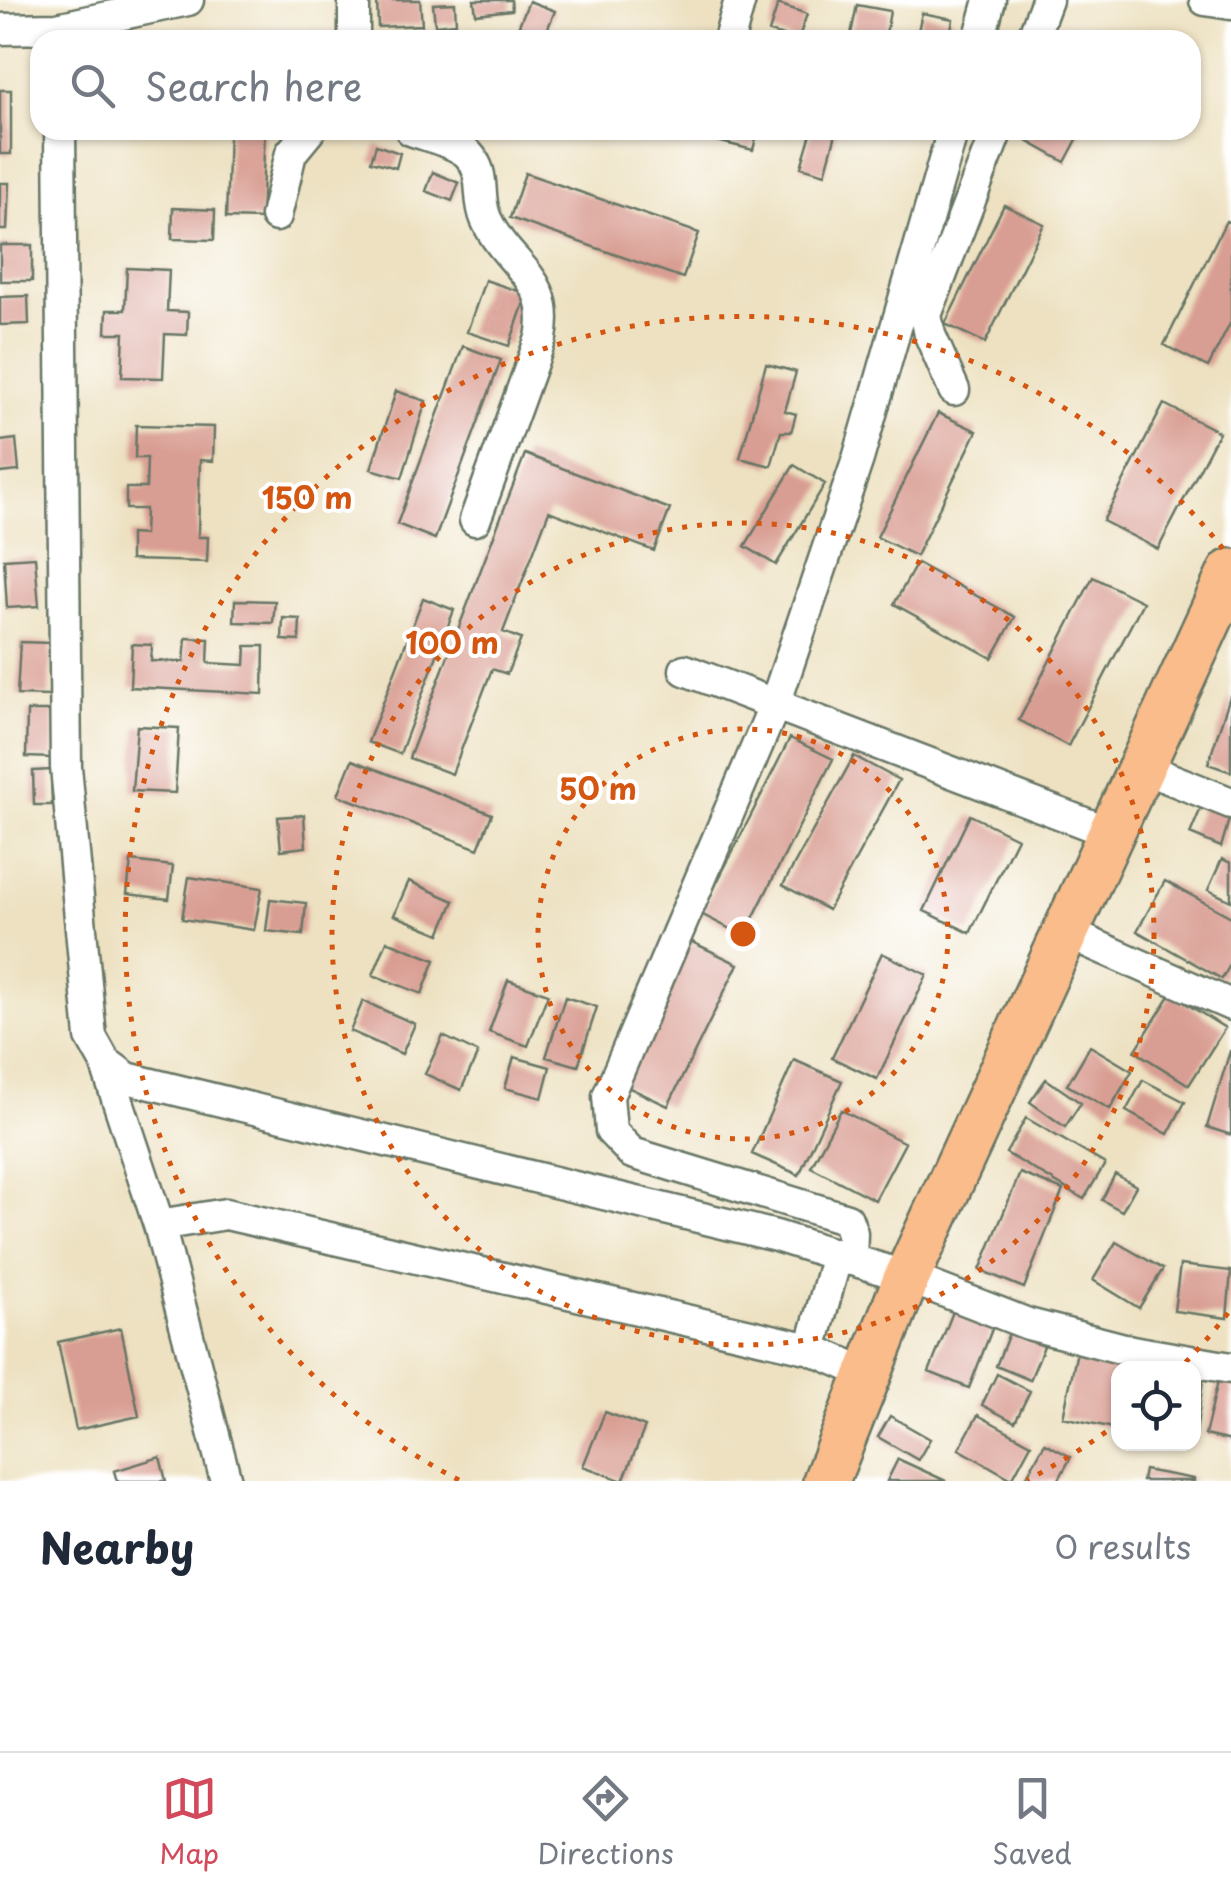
<!DOCTYPE html>
<html lang="en">
<head>
<meta charset="utf-8">
<style>
  :root { --surface:#fff; --page:#f2f2f3; --text:#1f2937; --muted:#747a83; --line:#e0e1e3; --accent:#d1495b }
  body { margin:0; font-family:"Playpen Sans",sans-serif; background:var(--page); color:var(--text) }
  .controls { position:absolute; right:30px; bottom:30px; display:grid; overflow:hidden; border-radius:20px; box-shadow:0 2px 8px #0004 }
  .controls button { width:90px; height:90px; display:grid; place-items:center; padding:0; border:0; border-bottom:2px solid var(--line); background:var(--surface); color:var(--text); font:50px sans-serif }
  .list { margin:0; padding:0; list-style:none }
  h2 { display:flex; justify-content:space-between; align-items:center; height:130px; margin:0; padding:0 40px; font-size:42px }
  h2 small { font-size:32px; font-weight:400; color:var(--muted) }
  .icon { flex:none; width:55px; height:55px; fill:none; stroke:currentColor; stroke-width:2; stroke-linecap:round; stroke-linejoin:round }
  .map { position:relative; flex:none; width:1231px; height:1481px; overflow:hidden }
  .search { position:absolute; background:var(--surface); box-shadow:0 2px 8px #0004; left:30px; right:30px; top:30px; height:110px; display:flex; align-items:center; gap:25px; box-sizing:border-box; padding:0 35px; border-radius:30px; color:var(--muted); font-size:38px }
  .sheet { height:270px; background:var(--surface) }
  nav { display:flex; justify-content:space-around; align-items:center; box-sizing:border-box; height:140px; border-top:2px solid var(--line); background:var(--surface); font-size:28px; color:var(--muted) }
  nav a { display:grid; justify-items:center; gap:5px }
  nav .on { color:var(--accent) }
  .map>svg:first-child { display:block }
</style>
</head>
<body>
<div class="map">
<svg width="1231" height="1481" viewBox="0 0 1231 1481">
  <rect width="100%" height="100%" fill="#fff"/>
  <filter id="ink" filterUnits="userSpaceOnUse"><feTurbulence type="fractalNoise" baseFrequency=".01" numOctaves="2"/><feDisplacementMap in="SourceGraphic" scale="20" xChannelSelector="R" yChannelSelector="G"/><feConvolveMatrix kernelMatrix="1 2 1 2 8 2 1 2 1" color-interpolation-filters="sRGB"/></filter>
  <filter id="wash" filterUnits="userSpaceOnUse"><feTurbulence type="fractalNoise" baseFrequency=".0048" numOctaves="4" result="noise"/><feDisplacementMap in="SourceGraphic" scale="40" xChannelSelector="R" yChannelSelector="G"/><feGaussianBlur stdDeviation="2.25" result="paint"/><feColorMatrix in="noise" values="0 0 0 0 0 0 0 0 0 0 0 0 0 0 0 0 0 1.4 0 .05"/><feComposite in="paint" operator="in"/></filter>
  <g filter="url(#wash)">
    <rect width="100%" height="100%" fill="#ede1c1"/>
    <g id="blocks">
      <path fill="#d99e93" d="M377 0H420L422 25 378 27Z
        M474 0H511L512 10 476 14Z
        M529 1 555 11 545 35 519 25Z
        M455 3 456 23 435 25 433 4Z
        M778 4 807 14 798 40 769 32Z
        M857 5 890 11 885 40 850 39Z
        M922 13 953 19 949 40H916Z
        M0 90H11V154H0Z
        M229 130H265L261 219 226 218Z
        M720 130H758L753 150 717 141Z
        M812 130H837L825 174 801 167Z
        M1024 130H1082L1065 162 1020 137Z
        M376 145 400 153 396 168 371 161Z
        M433 172 459 183 452 201 426 191Z
        M525 173 699 233 683 278 510 218Z
        M0 183H9L7 230H0Z
        M1004 205 1044 224 985 343 945 324Z
        M173 208 215 210 214 240 172 239Z
        M1226 221 1231 223V322L1208 367 1164 345Z
        M0 245H32V281H0Z
        M127 268 169 270 167 311 188 312 187 335 165 334 163 378 122 377 124 333H106L107 310H125Z
        M485 280 527 294 509 346 467 332Z
        M28 296 29 324 0 325V297Z
        M463 346 501 360 435 539 397 524Z
        M766 364 796 372 785 411 796 414 791 432H781L771 466 740 458Z
        M396 391 426 401 402 478 371 469Z
        M1164 404 1219 432 1158 549 1103 521Z
        M938 413 977 431 916 556 877 537Z
        M136 425 214 427 213 461 200 460 198 537H208L207 562 130 560V534L144 535 145 509H126V488H146L147 458H135Z
        M16 439 19 471 0 473V441Z
        M525 454 670 509 654 551 549 511 503 632 521 639 507 674 492 669 452 774 409 758Z
        M794 465 825 484 776 565 745 546Z
        M35 557 39 606 7 608 4 559Z
        M917 563 1015 617 992 658 894 604Z
        M1093 577 1143 602 1068 746 1019 720Z
        M423 598 454 610 400 754 368 742Z
        M235 600 275 601 273 623 234 622Z
        M283 618 300 619 299 641 282 640Z
        M186 638 209 639 208 663 245 665 246 646H264L263 694 130 687 132 644 152 645 151 661 184 662Z
        M20 642 51 643 49 696 17 695Z
        M1230 696H1231V772L1208 764Z
        M27 711H54L53 758 26 757Z
        M137 726 179 728 175 793 132 791Z
        M790 738 833 759 744 936 701 914Z
        M854 756 899 780 828 910 783 885Z
        M352 760 492 814 478 849 338 795Z
        M51 770 52 805H34L33 771Z
        M1204 801 1231 813 1221 847 1190 834Z
        M304 815 306 847 281 850 278 817Z
        M970 815 1017 838 970 933 924 911Z
        M1222 859 1231 863V901L1208 890Z
        M131 861 173 866 169 899 127 894Z
        M189 877 262 888 254 930 182 919Z
        M409 881 454 901 440 934 394 915Z
        M1165 881 1231 917V963L1222 979 1137 931Z
        M270 899 306 903 303 935 266 931Z
        M387 941 435 960 422 994 373 975Z
        M690 941 738 964 668 1106 621 1084Z
        M882 953 927 975 877 1079 832 1058Z
        M508 980 548 994 528 1046 489 1032Z
        M1171 994 1225 1028 1189 1085 1135 1051Z
        M565 997 597 1007 578 1066 546 1057Z
        M363 1001 415 1024 402 1054 350 1031Z
        M443 1036 478 1053 461 1090 425 1074Z
        M1090 1046 1132 1071 1110 1109 1067 1085Z
        M1230 1051H1231V1135L1207 1127Z
        M514 1057 550 1067 542 1098 505 1088Z
        M794 1060 842 1081 799 1175 752 1154Z
        M1046 1079 1081 1103 1065 1127 1030 1102Z
        M1143 1080 1185 1102 1168 1134 1126 1111Z
        M841 1110 905 1143 875 1200 811 1167Z
        M1026 1118 1105 1164 1084 1199 1006 1153Z
        M1020 1173 1063 1190 1024 1288 980 1270Z
        M1115 1174 1136 1186 1122 1211 1102 1200Z
        M1116 1242 1163 1269 1139 1308 1093 1280Z
        M1180 1265 1231 1271 1227 1318 1174 1311Z
        M954 1309 994 1324 969 1388 929 1372Z
        M121 1328 139 1416 76 1430 58 1342Z
        M1009 1333 1044 1346 1030 1380 996 1366Z
        M1079 1342 1140 1354 1137 1368H1118V1429L1063 1417Z
        M997 1374 1030 1391 1015 1422 982 1405Z
        M1219 1377 1231 1379V1441L1205 1435Z
        M1194 1379 1203 1380 1196 1433H1194Z
        M605 1412 645 1427 623 1481 583 1466Z
        M978 1415 1031 1444 1012 1479 959 1449Z
        M890 1416 930 1439 918 1460 878 1437Z
        M1045 1443 1071 1457 1058 1481H1024Z
        M160 1457 166 1481H117L114 1471Z
        M898 1459 946 1481H887Z
        M1144 1470 1194 1479V1481H1142Z"/>
    </g>
  </g>
  <g filter="url(#ink)">
    <use href="#blocks" fill-opacity="0" stroke="#677665" stroke-width="2.5"/>
    <g fill="none" stroke-linecap="round" stroke-linejoin="round">
      <defs>
        <path id="minor" d="M1205 0 1231 4
          M0 29 57 28 188 0
          M354 40V0
          M729 40 740 0
          M979 40 990 0
          M1032 40 1047 0
          M60 130 66 767 91 1037 105 1062 159 1225 226 1481
          M411 130C427 136 456 142 468 154 487 174 476 196 486 219 508 268 553 276 541 338L475 520
          M276 216 291 153 310 130
          M954 390 930 335 926 315 997 130
          M685 670 1108 832
          M1138 766 1231 803
          M1063 931 1231 1005
          M105 1062 127 1078 776 1236 907 1277 1028 1324 1132 1351 1231 1368
          M159 1225 226 1214 811 1349 868 1374
          M851 1260 852 1233 847 1219 632 1153 611 1131 608 1096 775 704 858 459 953 130
          M811 1349 837 1255"/>
        <path id="highway" d="M826 1481 907 1277 1231 572"/>
      </defs>
      <use href="#minor" stroke="#677665" stroke-width="35"/>
      <use href="#highway" stroke="#677665" stroke-width="50"/>
      <use href="#minor" stroke="#fff" stroke-width="30"/>
      <use href="#highway" stroke="#fabc8b" stroke-width="45"/>
    </g>
  </g>
  <g fill="none" stroke="#d45610" stroke-width="5" stroke-dasharray="5 10">
    <circle cx="743" cy="934" r="205"/>
    <circle cx="743" cy="934" r="411"/>
    <path d="M1228 1313A616 616 0 0 1 1182 1366M1118 1423A616 616 0 0 1 1027 1480M459 1480A616 616 0 1 1 1228 555"/>
  </g>
  <circle cx="743" cy="934" r="15" fill="#d45610" stroke="#fff" stroke-width="5"/>
  <g font-size="30" text-anchor="middle" font-weight="bold" fill="#d45610" stroke="#fff" stroke-width="8" stroke-linejoin="round" paint-order="stroke">
    <text x="307" y="509">150 m</text>
    <text x="452" y="654">100 m</text>
    <text x="598" y="800">50 m</text>
  </g>
</svg>
<div class="controls">
<button><svg class="icon" aria-label="locate" viewBox="0 0 24 24"><circle cx="12" cy="12" r="6"/><path d="M12 2v4M12 18v4M2 12h4M18 12h4"/></svg></button>
</div>
<div class="search"><svg class="icon" aria-label="search" viewBox="0 0 24 24"><circle cx="10" cy="10" r="6"/><path d="M15 15l6 6"/></svg>Search here</div>
</div>
<section class="sheet">
<h2>Nearby<small>0 results</small></h2>
<ul class="list">
</ul>
</section>
<nav>
<a class="on"><svg class="icon" aria-label="map" viewBox="0 0 24 24"><path d="M3 6l6-2 6 2 6-2v14l-6 2-6-2-6 2zM9 4v14M15 6v14"/></svg>Map</a>
<a><svg class="icon" aria-label="directions" viewBox="0 0 24 24"><path d="M12 3l9 9-9 9-9-9zM9 14v-3h6M13 9l2 2-2 2"/></svg>Directions</a>
<a><svg class="icon" aria-label="saved" viewBox="0 0 24 24"><path d="M7 4h10v16l-5-4-5 4z"/></svg>Saved</a>
</nav>
</body>
</html>
